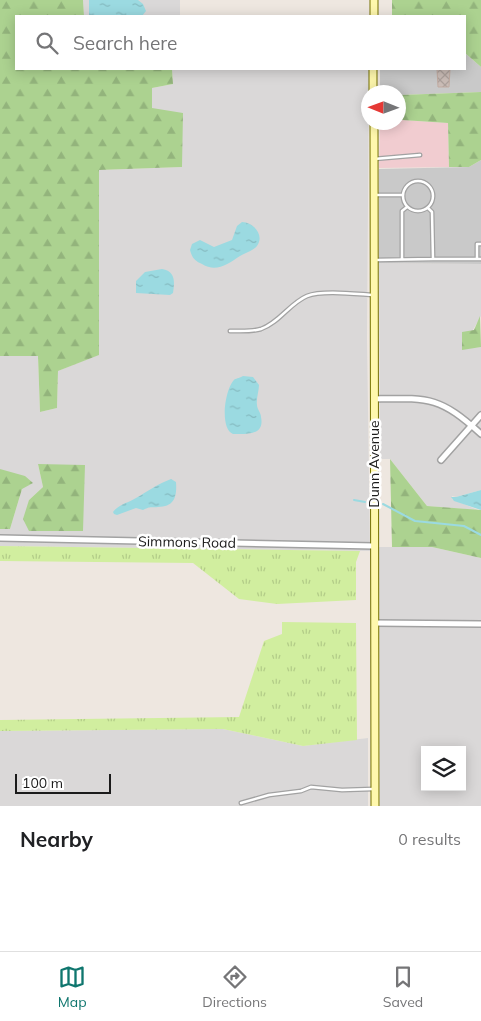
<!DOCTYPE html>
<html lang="en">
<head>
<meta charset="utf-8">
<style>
  :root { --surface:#fff; --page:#f2f2f2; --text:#202124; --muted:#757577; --line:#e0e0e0; --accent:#0f766e }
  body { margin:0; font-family:Mulish,sans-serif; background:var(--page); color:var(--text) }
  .controls { position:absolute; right:15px; bottom:15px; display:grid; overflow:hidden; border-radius:0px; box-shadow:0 2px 12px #0003 }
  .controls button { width:45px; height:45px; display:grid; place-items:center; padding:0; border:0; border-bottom:1px solid var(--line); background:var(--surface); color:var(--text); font:25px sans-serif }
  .compass { position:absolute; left:361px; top:85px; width:45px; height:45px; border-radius:50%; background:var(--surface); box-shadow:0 2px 12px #0003; rotate:271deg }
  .scale { position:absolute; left:15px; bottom:12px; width:96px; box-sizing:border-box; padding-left:5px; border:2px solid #1b1b1b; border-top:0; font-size:14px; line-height:18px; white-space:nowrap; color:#1b1b1b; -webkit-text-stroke:4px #fff; paint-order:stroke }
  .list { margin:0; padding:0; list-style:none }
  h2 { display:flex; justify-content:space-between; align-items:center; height:65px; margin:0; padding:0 20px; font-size:21px }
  h2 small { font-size:16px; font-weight:400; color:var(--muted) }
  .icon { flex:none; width:28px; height:28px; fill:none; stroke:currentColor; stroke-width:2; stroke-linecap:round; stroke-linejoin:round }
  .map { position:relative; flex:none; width:481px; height:806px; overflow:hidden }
  .search { position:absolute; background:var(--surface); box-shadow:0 2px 12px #0003; left:15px; right:15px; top:15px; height:55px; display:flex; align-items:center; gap:12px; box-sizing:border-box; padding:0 18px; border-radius:0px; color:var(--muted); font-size:19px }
  .sheet { height:145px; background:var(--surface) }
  nav { display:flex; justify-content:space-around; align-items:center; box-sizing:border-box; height:70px; border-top:1px solid var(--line); background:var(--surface); font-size:14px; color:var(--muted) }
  nav a { display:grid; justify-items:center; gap:2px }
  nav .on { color:var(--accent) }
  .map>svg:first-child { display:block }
</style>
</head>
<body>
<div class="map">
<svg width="481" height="806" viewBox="0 0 481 806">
  <defs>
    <pattern id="grass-tufts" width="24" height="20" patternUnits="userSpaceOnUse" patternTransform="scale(1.25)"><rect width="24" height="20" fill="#d1ee9f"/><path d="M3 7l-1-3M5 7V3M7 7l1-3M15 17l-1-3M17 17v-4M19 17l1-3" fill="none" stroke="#b3cc88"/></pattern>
    <pattern id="forest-firs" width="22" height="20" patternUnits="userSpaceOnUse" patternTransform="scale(1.25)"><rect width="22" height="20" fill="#acd290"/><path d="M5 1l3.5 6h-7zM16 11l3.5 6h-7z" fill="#93b47c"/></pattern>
    <pattern id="water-ripples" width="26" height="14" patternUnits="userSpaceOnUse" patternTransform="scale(1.25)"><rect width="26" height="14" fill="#9bdae1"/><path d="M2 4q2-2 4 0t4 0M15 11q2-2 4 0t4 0" fill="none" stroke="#85bac0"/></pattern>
    <pattern id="building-cross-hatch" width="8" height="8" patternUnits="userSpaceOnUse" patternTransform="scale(1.25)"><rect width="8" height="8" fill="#cabcb6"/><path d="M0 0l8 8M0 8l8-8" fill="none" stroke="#ada19c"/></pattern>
  </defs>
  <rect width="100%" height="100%" fill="#eee7e0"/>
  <path fill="#dad8d8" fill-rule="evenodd" d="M83 0H180V16H84Z
    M172 69H369L367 338 370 551 0 546V557V529H10L22 489 0 469V356H38L40 412 57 408 58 371 98 355 99 170 182 167 152 108V88L173 84ZM38 464 83 531 29 500 43 487Z
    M379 263 481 264V316L462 349 481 347V490L456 497 452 496V499L478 510 427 506 390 459H380Z
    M379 547H432L481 558V806H380ZM425 750H462V787H425Z
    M223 729 303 746 368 738V806H0V731Z"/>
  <path fill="#f1ccd0" d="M399 108 402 120 448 123 449 167 379 168 380 123 398 122Z"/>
  <path fill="#c9c9c9" d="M465 53 481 67V92L399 95 398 92H380V69H465Z
    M481 160V264L379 263V169L469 167Z"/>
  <path fill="url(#grass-tufts)" d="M0 546 360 551 356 562V600L277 604 239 599 193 563 0 561Z
    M282 622 356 623 357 740 303 746 223 729 0 731V720L239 717 264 641 282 634Z"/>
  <path fill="url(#forest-firs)" d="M0 0H83L84 16H16V69H172L173 84 152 88V108L183 113 182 167 99 170V355L58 371 57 408 40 412 38 356H0Z
    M392 0H481V67L465 53V16H392Z
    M481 92V160L469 167H449L448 123 402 120 399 108V95Z
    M480 316 481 347 462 350V332L474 330Z
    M390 459 427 506 481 510V558L432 547H392Z
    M38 464 85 465 83 531H29L23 519 29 500 43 487Z
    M0 469 25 476 33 483 22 489 10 529H0Z"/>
  <path fill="url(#water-ripples)" d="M89 0H138L143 4 146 11 142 16H89Z
    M242 222C253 222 265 235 257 246 253 251 245 253 240 256 228 264 216 273 202 264 195 261 192 258 190 250L192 244 200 240 214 247 232 240 237 226Z
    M162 269C175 271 175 281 173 293L170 295 136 293V281L145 272Z
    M243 376 253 377 259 385C259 391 256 399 257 405 257 409 261 413 261 417 265 436 246 434 233 434 219 429 225 387 235 379 236 379 241 377 243 376Z
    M171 479 176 482C177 496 175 507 158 507 150 508 151 506 143 510L136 508 117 515 114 514 113 512C119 504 128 503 136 498 148 491 158 484 171 479Z
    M481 490V510L454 501 451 497H456Z"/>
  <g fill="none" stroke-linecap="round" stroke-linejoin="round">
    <path stroke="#9bdae1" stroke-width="2" d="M354 500 365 502
      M383 504 415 521 464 526 481 535"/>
  </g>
  <path fill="url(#building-cross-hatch)" stroke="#c1aba1" d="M437 69H450L449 87H438Z"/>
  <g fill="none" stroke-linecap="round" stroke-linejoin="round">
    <defs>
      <path id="lane" d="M374 159 420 155
        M403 196a15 15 0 1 1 30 0a15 15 0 1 1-30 0Z
        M375 195H403
        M402 259V211L407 207
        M433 259H481
        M477 259V244H481
        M376 260 433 259 432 212 428 208
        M230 331C240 331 251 332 261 329 279 323 290 303 307 296 322 290 356 294 373 295
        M241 803 269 795 301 791 311 787 342 790 373 789"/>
      <path id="street" d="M374 399C429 398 439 396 481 434
        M441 460 481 415
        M0 538 374 546
        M375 623 481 624"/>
      <path id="secondary" d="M374 16V0
        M373 69V92
        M374 122 375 806"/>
    </defs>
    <use href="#lane" stroke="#a2a2a2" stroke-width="5"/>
    <use href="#street" stroke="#a2a2a2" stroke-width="8"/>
    <use href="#secondary" stroke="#757100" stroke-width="9"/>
    <use href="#lane" stroke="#fff" stroke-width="2.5"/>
    <use href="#street" stroke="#fff" stroke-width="5"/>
    <use href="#secondary" stroke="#fff8ad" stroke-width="7"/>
  </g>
  <g text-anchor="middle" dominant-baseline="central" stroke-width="5" stroke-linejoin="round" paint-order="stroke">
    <g font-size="14" fill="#1b1b1b" stroke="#fff">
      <text transform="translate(374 464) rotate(-90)">Dunn Avenue</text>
      <text transform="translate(187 542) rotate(1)">Simmons Road</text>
    </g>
  </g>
</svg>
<div class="controls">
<button><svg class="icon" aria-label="layers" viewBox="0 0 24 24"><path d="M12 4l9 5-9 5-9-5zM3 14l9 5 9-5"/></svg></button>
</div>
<svg class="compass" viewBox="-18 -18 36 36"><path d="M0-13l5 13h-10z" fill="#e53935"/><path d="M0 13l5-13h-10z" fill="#757577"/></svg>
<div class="scale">100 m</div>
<div class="search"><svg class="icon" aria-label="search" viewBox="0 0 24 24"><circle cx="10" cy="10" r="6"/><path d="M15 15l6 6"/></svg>Search here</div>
</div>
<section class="sheet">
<h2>Nearby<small>0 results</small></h2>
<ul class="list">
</ul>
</section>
<nav>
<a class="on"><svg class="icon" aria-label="map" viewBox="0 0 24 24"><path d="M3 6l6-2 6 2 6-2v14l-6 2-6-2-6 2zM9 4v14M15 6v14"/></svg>Map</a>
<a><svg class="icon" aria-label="directions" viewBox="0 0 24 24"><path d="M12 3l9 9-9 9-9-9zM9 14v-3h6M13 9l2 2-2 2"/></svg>Directions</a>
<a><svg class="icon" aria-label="saved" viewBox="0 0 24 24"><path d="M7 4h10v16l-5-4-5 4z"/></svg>Saved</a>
</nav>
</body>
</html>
